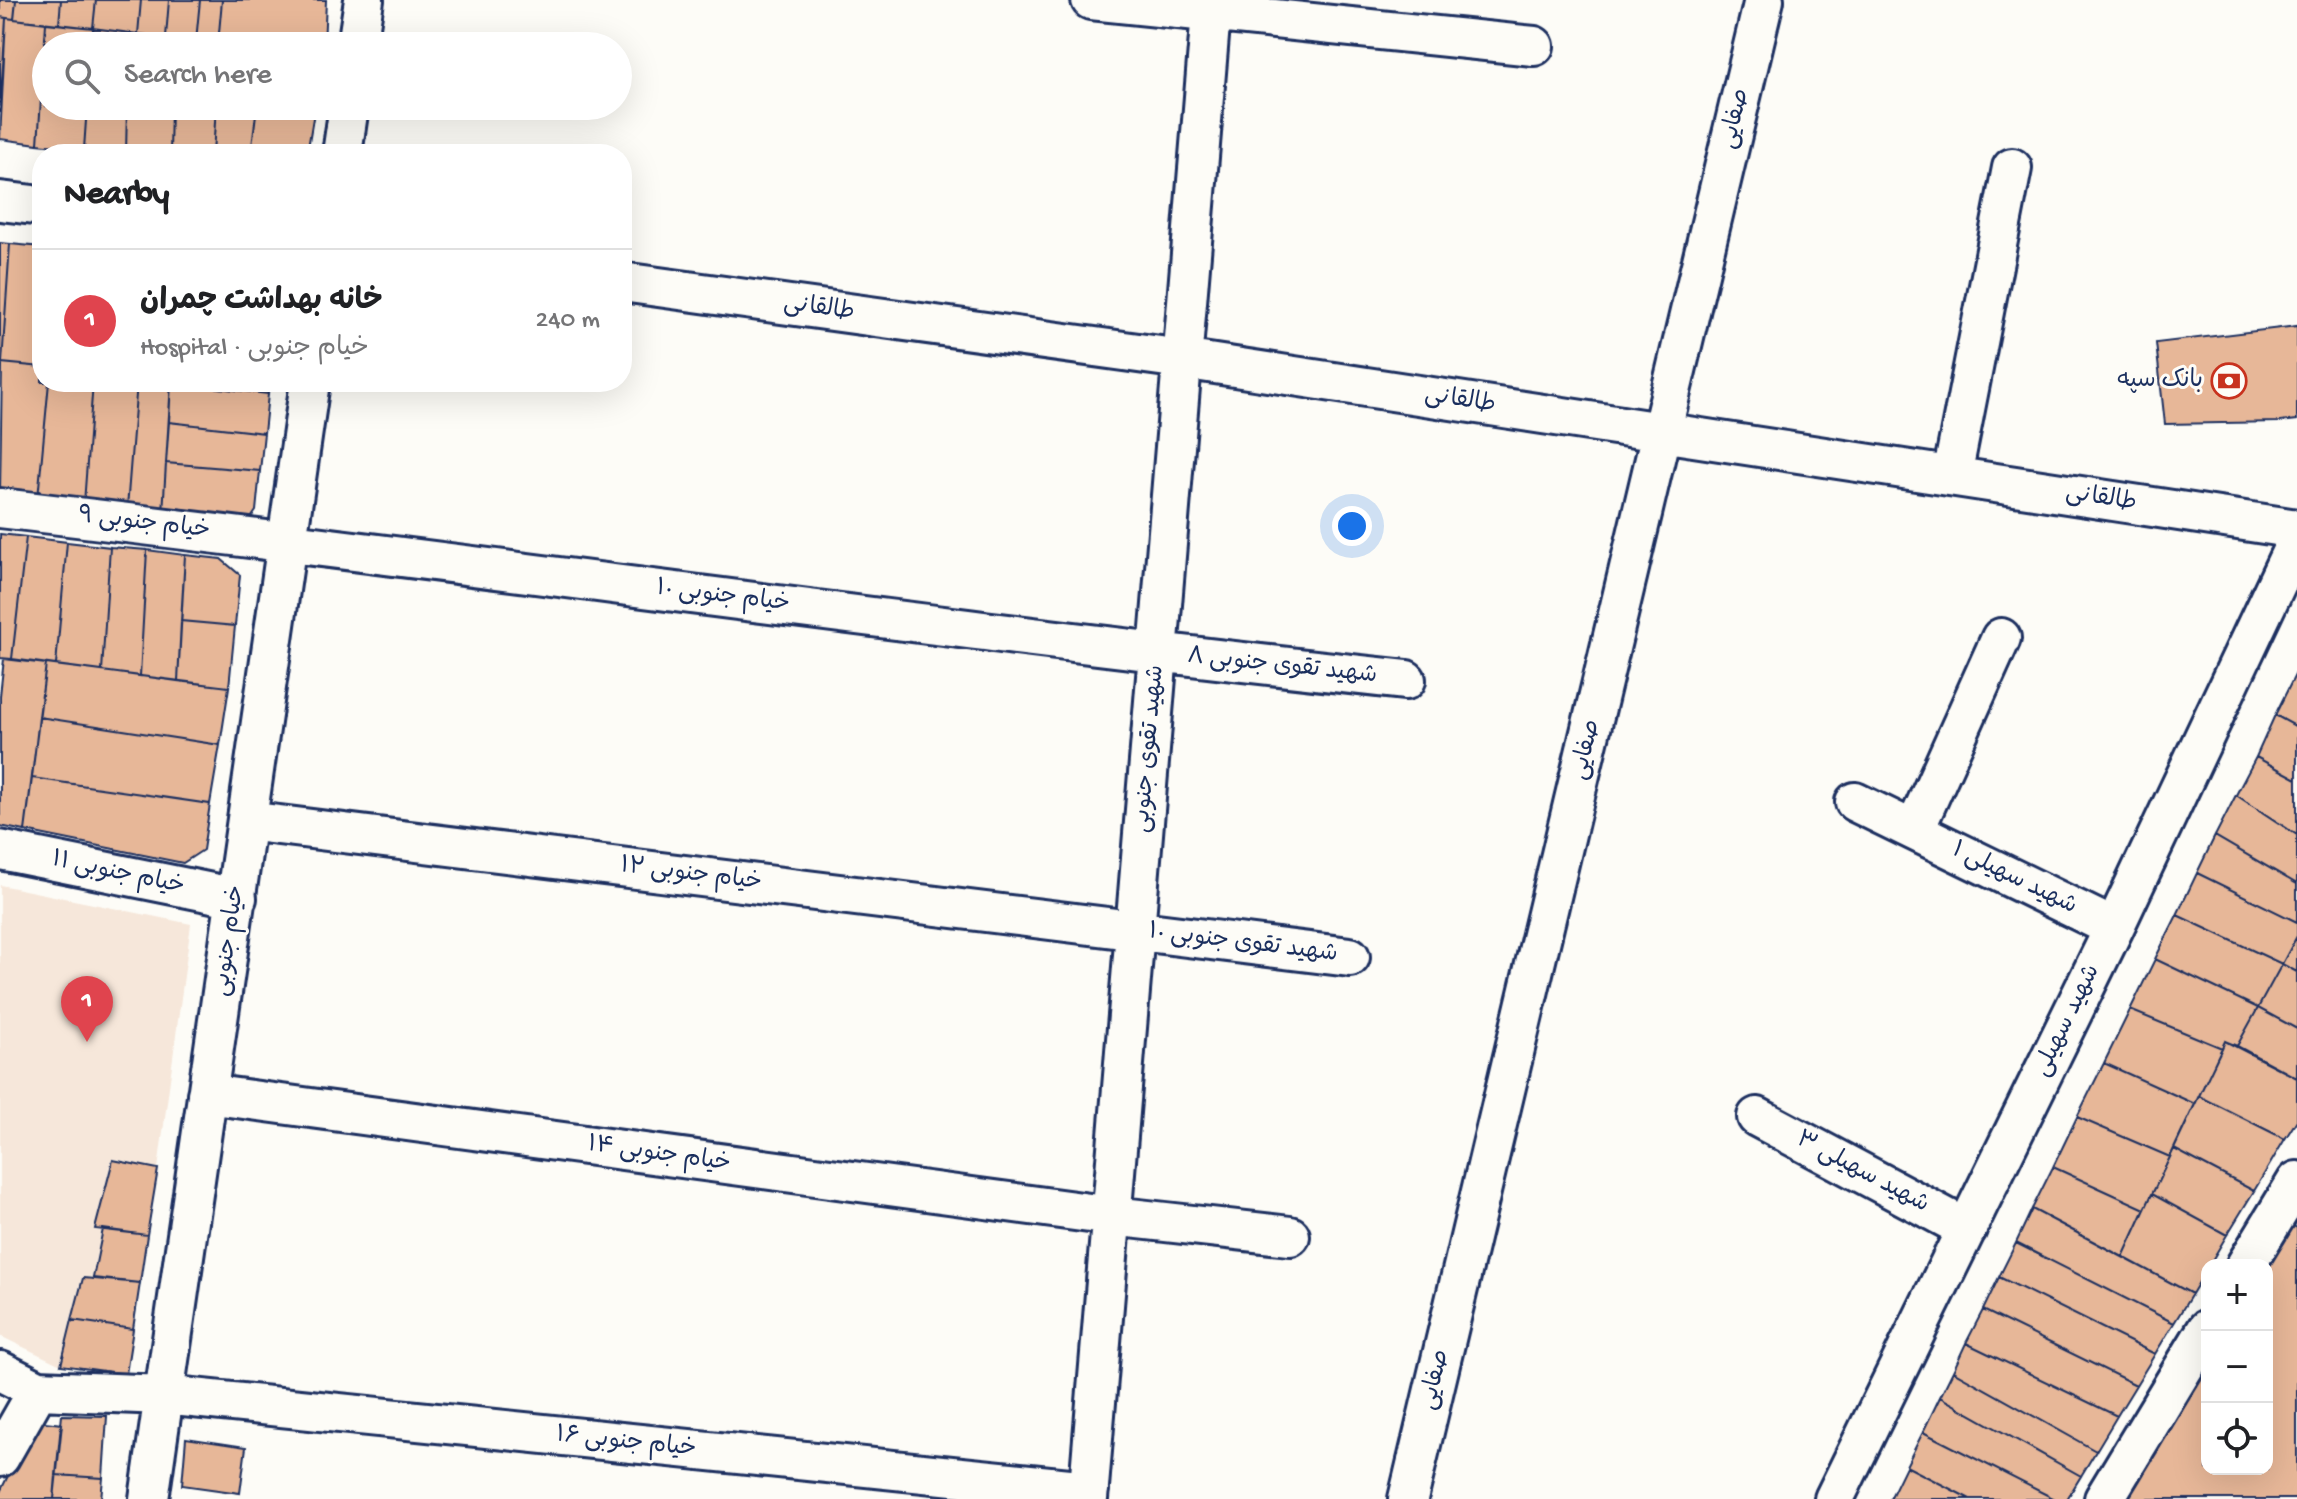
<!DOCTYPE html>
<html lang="en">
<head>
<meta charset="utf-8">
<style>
  :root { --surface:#fff; --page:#f2f2f2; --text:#202124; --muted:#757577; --line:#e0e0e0; --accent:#0b8043 }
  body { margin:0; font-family:"Gochi Hand","Playpen Sans Arabic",sans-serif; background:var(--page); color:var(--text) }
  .controls { position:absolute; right:24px; bottom:24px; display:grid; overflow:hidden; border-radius:16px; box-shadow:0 8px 32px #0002 }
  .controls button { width:72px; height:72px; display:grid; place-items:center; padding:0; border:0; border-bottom:2px solid var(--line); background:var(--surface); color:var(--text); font:40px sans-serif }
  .you { position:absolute; left:1352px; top:526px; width:28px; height:28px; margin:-20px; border:6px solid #fff; border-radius:50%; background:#1a73e8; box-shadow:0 0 0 12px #1a73e833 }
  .badge { display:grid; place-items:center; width:52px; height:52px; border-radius:50%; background:var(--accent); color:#fff; font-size:26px; font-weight:700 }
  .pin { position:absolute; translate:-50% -66px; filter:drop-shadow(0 2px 4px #0008) }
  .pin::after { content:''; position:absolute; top:42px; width:28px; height:24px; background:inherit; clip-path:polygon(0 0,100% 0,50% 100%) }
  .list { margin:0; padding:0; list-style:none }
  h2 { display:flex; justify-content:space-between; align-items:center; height:104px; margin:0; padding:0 32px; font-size:34px }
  h2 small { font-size:26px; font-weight:400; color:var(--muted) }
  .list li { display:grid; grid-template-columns:52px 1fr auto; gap:24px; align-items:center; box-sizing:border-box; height:144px; padding:0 32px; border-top:2px solid var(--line) }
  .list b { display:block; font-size:30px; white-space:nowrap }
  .list p { margin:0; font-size:26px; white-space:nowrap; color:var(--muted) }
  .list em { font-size:26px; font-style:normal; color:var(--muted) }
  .icon { flex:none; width:44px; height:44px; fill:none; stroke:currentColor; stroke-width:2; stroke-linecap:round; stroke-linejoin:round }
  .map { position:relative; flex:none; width:2297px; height:1499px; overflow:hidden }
  .search { position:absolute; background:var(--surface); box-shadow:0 8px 32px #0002; left:32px; top:32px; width:600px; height:88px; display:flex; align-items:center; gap:20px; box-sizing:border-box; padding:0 28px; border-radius:44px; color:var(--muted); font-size:30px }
  .panel { position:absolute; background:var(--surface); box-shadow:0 8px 32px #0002; left:32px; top:144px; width:600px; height:248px; border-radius:32px }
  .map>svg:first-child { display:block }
</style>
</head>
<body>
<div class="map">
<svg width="2297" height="1499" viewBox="0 0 2297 1499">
  <rect width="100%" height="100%" fill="#fdfcf7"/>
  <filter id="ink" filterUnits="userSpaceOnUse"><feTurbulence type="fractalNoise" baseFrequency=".0125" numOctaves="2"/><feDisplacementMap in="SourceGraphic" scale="16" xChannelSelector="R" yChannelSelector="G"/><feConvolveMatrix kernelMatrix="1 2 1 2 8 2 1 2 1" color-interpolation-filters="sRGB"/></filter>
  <g filter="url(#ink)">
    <path fill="#f6e7da" d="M0 885 191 924 158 1169 112 1160 95 1228 103 1229 93 1278H82L61 1365 0 1336Z"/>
    <path fill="#e7b798" stroke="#1b2f5e" stroke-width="2" d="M0 0H16L14 19 0 17Z
      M16 0H61L59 24 14 19Z
      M61 0H96L93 28 59 24Z
      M96 0H141L138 34 93 28Z
      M141 0H169L166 37 138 34Z
      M169 0H200L196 41 166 37Z
      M200 0H222L218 44 196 41Z
      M222 0H326L324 46 218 44Z
      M0 17 6 18 0 113Z
      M6 18 46 23 38 144 0 139Z
      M46 23 93 28 92 46H46V106H87L84 149 38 144Z
      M93 28 129 33V46H92Z
      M129 33 174 38V46H129Z
      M174 38 218 44V46H174Z
      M87 106H127L126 154 84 149Z
      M127 106H171L170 154H126Z
      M171 106H216L213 154H170Z
      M216 106H257L251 154H213Z
      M257 106H315L307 154H251Z
      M0 243 10 244 2 363 0 362Z
      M10 244 42 247V367L2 363Z
      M2297 326V420L2280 422 2165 424 2156 343Z
      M2 363 42 367V382H49L38 498 0 493Z
      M49 382H93L84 503 38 498Z
      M93 382H137L127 508 84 503Z
      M137 382H171L163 513 127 508Z
      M171 382 268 394 264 433 169 422Z
      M171 382H269L268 394Z
      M169 422 264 433 260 471 166 463Z
      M166 463 260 471 256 511 247 524 163 513Z
      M0 534 26 537 12 659 0 658Z
      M26 537 67 542 56 665 12 659Z
      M67 542 110 547 102 671 56 665Z
      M110 547 147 550 140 676 102 671Z
      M147 550 185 555 178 681 140 676Z
      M185 555 221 559 240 575 235 626 181 621Z
      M181 621 235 626 229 687 178 681Z
      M4 659 46 664 25 831 0 826V696Z
      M46 664 229 687 220 745 39 717Z
      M2296 673H2297V727L2275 715Z
      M2275 715 2297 727V779L2256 757Z
      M39 717 220 745 210 804 32 778Z
      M2256 757 2297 779V835L2236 795Z
      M32 778 210 804 203 850 183 863 25 831Z
      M2236 795 2297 835V884L2215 836Z
      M2215 836 2297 884V922L2197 873Z
      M2197 873 2297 922V936L2282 964 2177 915Z
      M2177 915 2282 964 2258 1008 2155 959Z
      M2297 936V972L2282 964Z
      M2155 959 2258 1008 2237 1046 2225 1041 2222 1048 2130 1010Z
      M2282 964 2297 972V1029L2258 1008Z
      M2258 1008 2297 1029V1078L2237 1046Z
      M2130 1010 2222 1048 2195 1104 2104 1063Z
      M2225 1041 2297 1078V1120L2285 1139 2199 1096Z
      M2104 1063 2195 1104 2170 1157 2077 1117Z
      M2199 1096 2285 1139 2254 1191 2174 1149Z
      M2077 1117 2170 1157 2145 1209 2053 1167Z
      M2174 1149 2254 1191 2227 1235 2152 1194Z
      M113 1160 158 1169 147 1235 95 1229Z
      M2053 1167 2145 1209 2123 1257 2032 1209Z
      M2152 1194 2227 1235 2192 1294 2123 1257Z
      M2032 1209 2192 1294 2174 1323 2016 1243Z
      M2292 1225 2297 1228V1499H2125L2207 1364V1469H2267V1266Z
      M103 1229 147 1235 140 1283 93 1278Z
      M2016 1243 2174 1323 2155 1354 1999 1277Z
      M1999 1277 2155 1354 2136 1385 1983 1310Z
      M83 1278 140 1283 133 1329 72 1320Z
      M1983 1310 2136 1385 2117 1416 1966 1343Z
      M72 1320 133 1329 126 1374 61 1365Z
      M1966 1343 2117 1416 2096 1451 1953 1371Z
      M1953 1371 2096 1451 2081 1476 1940 1397Z
      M1940 1397 2081 1476 2067 1499H2055L1923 1432Z
      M62 1415 107 1416 103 1478 56 1475Z
      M35 1421 62 1424 54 1499H0V1492Z
      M1923 1432 2055 1499H1970L1906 1466Z
      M186 1438 246 1447 240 1493 182 1485Z
      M1906 1466 1970 1499H1890Z
      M56 1475 103 1478 101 1499H54Z"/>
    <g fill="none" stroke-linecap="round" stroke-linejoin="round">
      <defs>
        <path id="minor" d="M1091 0 1534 46
          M357 46 364 0
          M342 154 349 106
          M0 201 42 206
          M622 282 1182 359 2297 529
          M1952 476 2012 168
          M0 508C469 562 937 630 1406 680
          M1855 802 2114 928
          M247 821 1350 957
          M1915 829 2001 638
          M0 850 237 898
          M207 1094 1112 1216 1290 1236
          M1757 1117 1967 1229
          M2246 1265 2297 1181
          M0 1371 38 1390 164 1395 1089 1490
          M0 1457 38 1390
          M149 1499 310 382
          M1088 1499 1212 0
          M1408 1499 1764 0
          M1834 1499 2114 928 2297 540
          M2104 1499 2207 1329"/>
      </defs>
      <use href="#minor" stroke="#1b2f5e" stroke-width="44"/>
      <use href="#minor" stroke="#fdfcf7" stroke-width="38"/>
    </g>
  </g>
  <defs>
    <symbol id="bank-ring" viewBox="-11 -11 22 22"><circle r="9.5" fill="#fdfcf7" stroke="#c8321e" stroke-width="1.5"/><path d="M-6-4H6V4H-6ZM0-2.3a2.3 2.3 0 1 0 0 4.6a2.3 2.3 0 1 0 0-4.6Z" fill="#c8321e"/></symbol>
  </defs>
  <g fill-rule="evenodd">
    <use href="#bank-ring" x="2209" y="361" width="40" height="40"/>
  </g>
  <g text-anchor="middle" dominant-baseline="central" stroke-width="6" stroke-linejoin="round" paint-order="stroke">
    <g font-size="24" fill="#1b2f5e" stroke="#fdfcf7">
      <text transform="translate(1736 119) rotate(-77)">صفایی</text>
      <text transform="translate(819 309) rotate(8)">طالقانی</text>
      <text transform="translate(1460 401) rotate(9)">طالقانی</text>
      <text transform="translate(2101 499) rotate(9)">طالقانی</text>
      <text transform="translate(144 524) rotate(7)">خیام جنوبی ۹</text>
      <text transform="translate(723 597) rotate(7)">خیام جنوبی ۱۰</text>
      <text transform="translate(1282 667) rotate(6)">شهید تقوی جنوبی ۸</text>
      <text transform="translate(1150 749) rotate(-85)">شهید تقوی جنوبی</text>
      <text transform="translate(1587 750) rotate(-77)">صفایی</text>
      <text transform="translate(118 874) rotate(12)">خیام جنوبی ۱۱</text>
      <text transform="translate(691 875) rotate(7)">خیام جنوبی ۱۲</text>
      <text transform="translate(2014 879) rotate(26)">شهید سهیلی ۱</text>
      <text transform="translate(230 941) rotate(-82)">خیام جنوبی</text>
      <text transform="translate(1243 944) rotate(7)">شهید تقوی جنوبی ۱۰</text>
      <text transform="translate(2068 1021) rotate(-64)">شهید سهیلی</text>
      <text transform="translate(659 1155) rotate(8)">خیام جنوبی ۱۴</text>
      <text transform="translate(1862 1173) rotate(28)">شهید سهیلی ۳</text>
      <text transform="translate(1436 1380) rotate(-77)">صفایی</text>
      <text transform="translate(626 1443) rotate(6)">خیام جنوبی ۱۶</text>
    </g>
    <g font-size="24" fill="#1b2f5e" stroke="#fdfcf7" text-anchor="end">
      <text x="2203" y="381">بانک سپه</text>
    </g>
  </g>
</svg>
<div class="controls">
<button>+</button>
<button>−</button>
<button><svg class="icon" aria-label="locate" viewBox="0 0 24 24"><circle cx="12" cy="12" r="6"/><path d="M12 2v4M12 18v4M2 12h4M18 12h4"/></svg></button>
</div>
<div class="you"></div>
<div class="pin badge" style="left:87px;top:1042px;background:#e0444e">1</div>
<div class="search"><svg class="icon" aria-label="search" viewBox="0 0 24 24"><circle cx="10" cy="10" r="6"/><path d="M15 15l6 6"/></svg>Search here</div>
<section class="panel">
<h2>Nearby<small></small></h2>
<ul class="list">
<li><span class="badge" style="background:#e0444e">1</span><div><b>خانه بهداشت چمران</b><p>Hospital · خیام جنوبی</p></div><em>240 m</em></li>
</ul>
</section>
</div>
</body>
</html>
